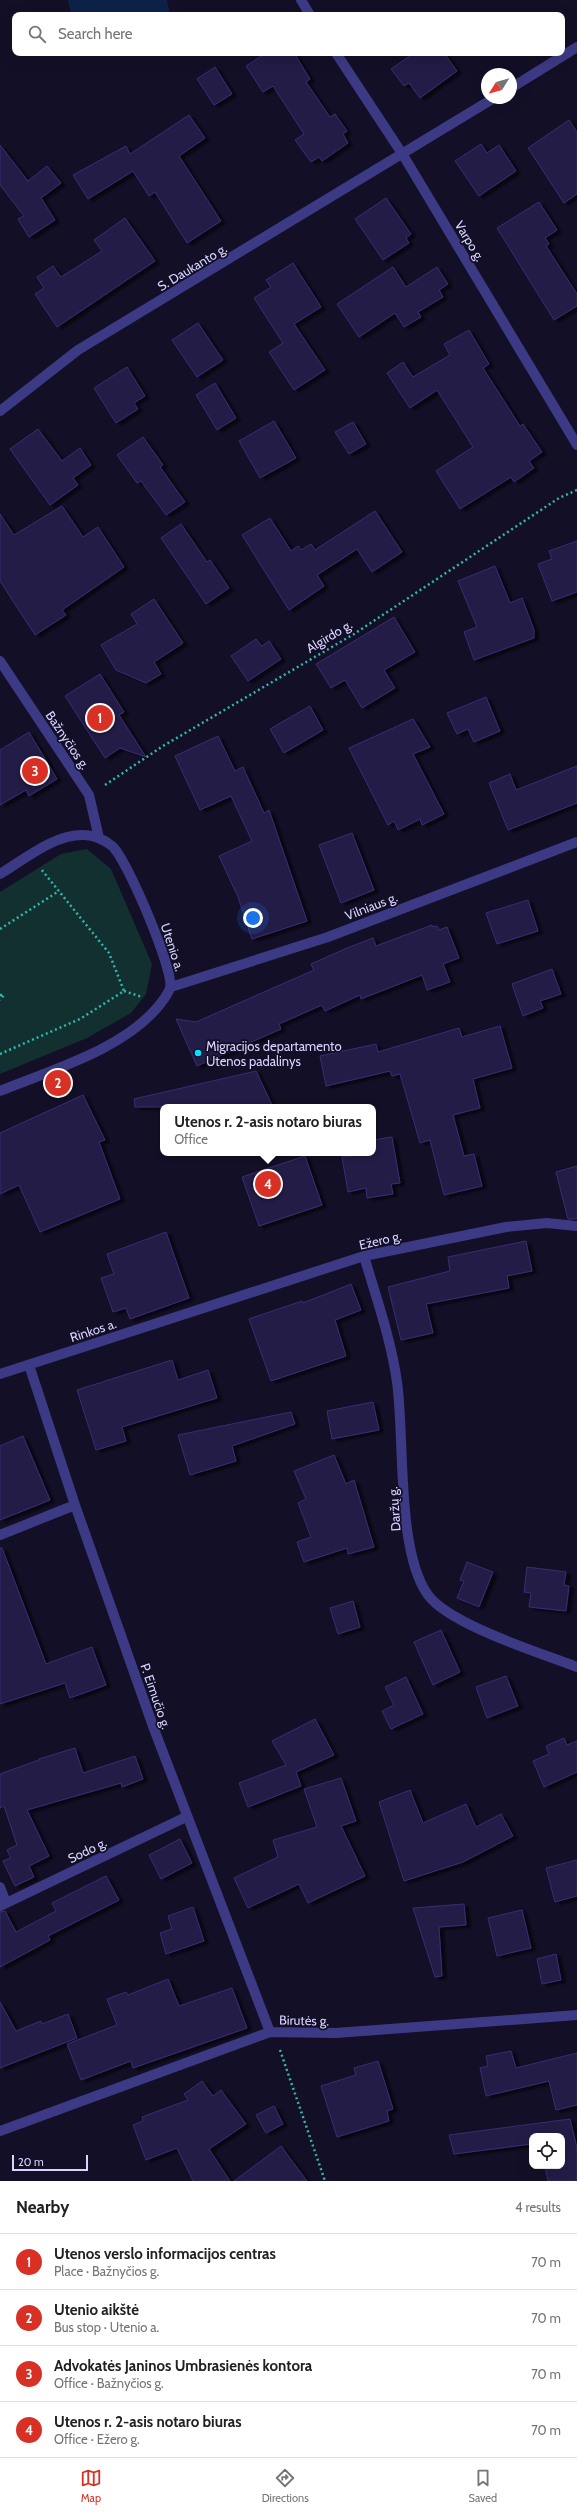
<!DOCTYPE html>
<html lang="en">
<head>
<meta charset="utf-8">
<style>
  :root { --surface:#fff; --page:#f6f6f6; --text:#202124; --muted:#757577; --line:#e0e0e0; --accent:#d93025 }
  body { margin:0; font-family:Cabin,sans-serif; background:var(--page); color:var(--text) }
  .controls { position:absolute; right:12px; bottom:12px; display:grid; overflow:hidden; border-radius:8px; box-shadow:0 4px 16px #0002 }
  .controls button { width:36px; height:36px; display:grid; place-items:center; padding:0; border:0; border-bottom:1px solid var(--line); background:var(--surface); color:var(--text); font:20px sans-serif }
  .compass { position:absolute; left:481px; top:68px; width:36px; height:36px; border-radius:50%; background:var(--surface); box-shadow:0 4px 16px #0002; rotate:233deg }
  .scale { position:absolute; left:12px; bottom:10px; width:76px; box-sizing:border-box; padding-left:4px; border:2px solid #d9d4ff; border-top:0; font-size:11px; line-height:14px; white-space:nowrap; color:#d9d4ff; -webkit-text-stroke:3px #130f26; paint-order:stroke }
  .you { position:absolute; left:253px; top:918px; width:14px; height:14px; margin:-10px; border:3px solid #fff; border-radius:50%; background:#1a73e8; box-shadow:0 0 0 6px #1a73e833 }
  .badge { display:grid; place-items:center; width:26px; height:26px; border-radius:50%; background:var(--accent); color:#fff; font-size:13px; font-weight:700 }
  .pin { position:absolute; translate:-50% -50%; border:2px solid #fff; box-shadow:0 1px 4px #0006 }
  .popup { position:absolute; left:160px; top:1104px; width:216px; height:52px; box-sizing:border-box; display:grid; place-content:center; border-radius:8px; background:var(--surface); filter:drop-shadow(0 1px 3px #0005); font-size:13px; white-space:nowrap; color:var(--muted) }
  .popup b { font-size:15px; color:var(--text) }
  .popup::after { content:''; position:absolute; left:50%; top:100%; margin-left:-8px; border:8px solid transparent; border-top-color:var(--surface) }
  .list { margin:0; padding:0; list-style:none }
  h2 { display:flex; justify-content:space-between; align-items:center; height:52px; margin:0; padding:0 16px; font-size:17px }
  h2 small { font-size:13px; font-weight:400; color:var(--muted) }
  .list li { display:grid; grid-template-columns:26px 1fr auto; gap:12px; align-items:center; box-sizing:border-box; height:56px; padding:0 16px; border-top:1px solid var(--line) }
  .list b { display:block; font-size:15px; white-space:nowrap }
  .list p { margin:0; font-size:13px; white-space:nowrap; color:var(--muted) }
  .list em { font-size:13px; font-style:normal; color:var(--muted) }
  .icon { flex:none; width:22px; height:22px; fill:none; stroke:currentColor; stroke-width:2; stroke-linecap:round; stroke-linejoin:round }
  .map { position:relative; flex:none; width:577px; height:2181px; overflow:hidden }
  .search { position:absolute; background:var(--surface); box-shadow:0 4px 16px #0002; left:12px; right:12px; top:12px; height:44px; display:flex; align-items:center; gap:10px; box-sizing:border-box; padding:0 14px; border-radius:8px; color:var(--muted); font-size:15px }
  .sheet { height:276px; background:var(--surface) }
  nav { display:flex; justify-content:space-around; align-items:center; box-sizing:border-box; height:56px; border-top:1px solid var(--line); background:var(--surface); font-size:11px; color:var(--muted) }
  nav a { display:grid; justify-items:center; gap:2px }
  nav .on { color:var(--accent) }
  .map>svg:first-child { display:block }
</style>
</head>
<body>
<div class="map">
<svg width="577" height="2181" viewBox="0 0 577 2181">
  <defs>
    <filter id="shadow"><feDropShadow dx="4.5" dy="2.5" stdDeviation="1" flood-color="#0009"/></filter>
  </defs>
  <rect width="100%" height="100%" fill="#130f26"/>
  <path fill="#12302f" d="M87 849 111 869 152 964 146 994 131 1013 87 1038 0 1074V892L61 854Z"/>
  <path fill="#0c2248" d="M68 0H167L170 15H71Z"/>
  <path fill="#241b47" stroke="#3b2d73" filter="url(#shadow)" d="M266 53H294L310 79 306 82 330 117 335 114 347 131 343 134 348 143 322 161 319 157 311 162 295 140 304 134 273 86 263 92 246 66Z
    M414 53H444L457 71 420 98 409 83 404 86 391 69Z
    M215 67 232 94 214 105 197 79Z
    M189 115 205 138 179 156 221 221 187 243 155 192 149 196 133 171 88 199 73 175 126 146 130 154Z
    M569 120 577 132V194L564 203 528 148Z
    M481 144 487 153 499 145 516 171 479 196 455 161Z
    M0 145 28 181 47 166 61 183 41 198 55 220 29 237 18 219 24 216 0 185Z
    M386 198 411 234 406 238 409 243 383 260 355 219Z
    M539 202 557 230 545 238 549 244 546 246 577 294V306L554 320 497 228Z
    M125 218 155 261 57 327 35 294 44 288 37 277 53 266 61 277 102 251 94 240Z
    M293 263 321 307 294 324 325 370 294 390 269 352 283 343 254 298 271 287 266 280Z
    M393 267 406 287 437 267 448 284 439 290 443 297 418 312 421 317 404 327 395 313 359 337 337 304Z
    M198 323 223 360 197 377 172 340Z
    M469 330 489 364 483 368 520 426 523 424 542 452 529 461 534 468 514 482 511 477 460 509 436 471 473 447 437 390 410 408 387 373 403 362 413 377 450 355 444 344Z
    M127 367 145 396 134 403 138 409 116 423 94 388Z
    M215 383 236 418 217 430 196 395Z
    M274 421 296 458 260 478 239 441Z
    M353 422 366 444 349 454 335 432Z
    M38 429 62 461 80 448 91 465 73 478 78 485 50 505 10 449Z
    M143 437 163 465 160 467 185 502 166 515 141 481 137 483 117 455Z
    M62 506 83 537 98 527 124 567 62 610 66 615 35 635 0 581V514L14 535Z
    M375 511 402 552 372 572 357 549 317 575 324 586 289 610 242 535 270 518 291 551 298 546 301 550 311 544 315 550Z
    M181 524 207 562 210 560 229 588 206 604 161 538Z
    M577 541V592L552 601 538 564 552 559 549 551Z
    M495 566 510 603 522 598 534 630V638L474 660 464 632 477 627 458 581Z
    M154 599 183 643 154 662 161 674 146 683 116 670 101 645 137 624 131 614Z
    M394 617 415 652 384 670 395 688 362 708 345 680 331 688 316 664Z
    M256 639 262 646 269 641 281 659 248 681 231 656Z
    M100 674 124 712 119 715 146 757 120 748 105 758 65 696Z
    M486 697 500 731 474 742 468 729 457 734 447 713Z
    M310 706 323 730 284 753 270 729Z
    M413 719 430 747 413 754 444 814 422 825 420 819 398 830 394 821 388 825 349 748Z
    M29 732 57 779 29 796 26 790 0 805V750Z
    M218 736 235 771 243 767 264 813 269 810 307 921 252 939 238 897 219 856 252 841 231 796 200 810 175 756Z
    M577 766V803L508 830 489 783 510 774 516 790Z
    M352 833 374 890 341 903 319 845Z
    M528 900 538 931 497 944 486 913Z
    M432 925 433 927 437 926 439 930 447 927 459 958 443 964 450 982 427 990 422 975 361 999 360 995 325 1011 322 1005 279 1024 281 1029 197 1066 176 1019 196 1022 314 970 311 964 347 948 373 938 376 946Z
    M552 969 561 994 540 1001 543 1008 523 1016 512 984Z
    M500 1026 512 1068 473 1079 480 1108 453 1115 464 1156 474 1154 482 1186 444 1195 430 1140 420 1143 400 1074 392 1076 390 1071 326 1086 320 1056 376 1044 378 1052 459 1028 462 1037Z
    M256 1071 273 1107H135L134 1099Z
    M83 1095 105 1140 99 1142 120 1199 40 1232 19 1185 0 1194V1133Z
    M392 1137 400 1183 391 1184 393 1194 367 1198 366 1188 348 1192 342 1157 373 1153V1140Z
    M305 1156 322 1205 259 1226 242 1177Z
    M577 1166V1219H568L556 1172Z
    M166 1232 189 1298 130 1319 126 1308 113 1312 101 1278 114 1274 107 1254Z
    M526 1241 532 1271 507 1276 509 1288 426 1304 433 1333 401 1340 388 1287 450 1271 448 1257Z
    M351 1284 361 1310 335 1320 346 1356 271 1381 249 1319 302 1301 303 1303Z
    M172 1360 178 1380 208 1370 217 1398 122 1427 126 1441 96 1450 77 1390Z
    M373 1402 379 1430 332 1439 327 1411Z
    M291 1412 295 1424 232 1446 236 1461 190 1475 178 1435Z
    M23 1436 50 1500 0 1520V1446Z
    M334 1455 346 1484 354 1480 374 1547 348 1554 347 1548 304 1562 297 1542 311 1537 298 1503 306 1499 294 1471Z
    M0 1548H2L46 1664 92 1647 106 1685 70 1698 65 1683 0 1704Z
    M467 1562 493 1572 479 1607 457 1598 464 1581 460 1580Z
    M527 1567 566 1572 564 1585 569 1586 566 1611 529 1607 531 1593 524 1592Z
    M353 1601 360 1627 338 1634 330 1608Z
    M441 1630 460 1672 433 1685 414 1642Z
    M506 1676 518 1706 487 1718 476 1687Z
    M406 1677 423 1714 391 1729 382 1711 394 1705 385 1687Z
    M315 1719 334 1755 296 1772 301 1786 248 1807 239 1783 286 1765 272 1741Z
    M564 1738 567 1745 577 1741V1772L544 1787 533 1761 549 1754 546 1746Z
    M75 1748 83 1773 135 1756 143 1779 122 1787 121 1783 27 1810 49 1856 29 1866 34 1877 15 1886 3 1861 11 1858 7 1850 17 1845 4 1806 0 1808V1774L39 1760V1759Z
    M341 1778 356 1821 341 1826 365 1876 308 1903 299 1884 248 1908 234 1878 278 1857 273 1840 317 1827 304 1789Z
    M410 1790 423 1823 466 1804 476 1827 501 1814 513 1836 463 1862 404 1881 379 1802Z
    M180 1839 192 1863 161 1879 149 1855Z
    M577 1860V1896L555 1902 546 1868Z
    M106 1876 119 1900 48 1936 50 1940 0 1967V1912L5 1911 16 1932 56 1911 52 1903Z
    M464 1904 466 1925 439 1927 442 1976 435 1977 413 1908Z
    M193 1907 204 1941 166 1954 160 1933 172 1929 168 1916Z
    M522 1910 531 1948 497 1956 488 1918Z
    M556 1954 561 1980 542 1984 537 1959Z
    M168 1979 179 2006 232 1988 247 2028 133 2068 131 2061 81 2080 67 2044 117 2025 107 1999 126 1992 128 1995Z
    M0 2002 16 2031 41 2021 42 2024 68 2014 77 2038 0 2068Z
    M511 2051 516 2068 577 2053V2105L556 2110 549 2081 486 2096 480 2068 488 2066 486 2056Z
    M378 2061 393 2109 387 2111 389 2121 337 2137 321 2086 356 2075 354 2068Z
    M202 2081 213 2096 221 2090 246 2124 209 2149 230 2181H193L177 2148 146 2160 133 2125 143 2121 142 2117 188 2100 184 2094Z
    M274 2106 283 2124 266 2133 256 2115Z
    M570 2119 577 2148V2181H548L545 2166H562V2136H532V2144L454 2154 449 2135Z
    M281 2146 307 2181H234Z"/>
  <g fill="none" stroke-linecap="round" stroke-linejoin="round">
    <path stroke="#2fb8b0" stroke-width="2.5" stroke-dasharray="2 3" stroke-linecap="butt" d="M105 785 163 746 354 634 559 498 577 490
      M0 929 59 891
      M124 991 142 997
      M0 995H4L0 1000
      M0 1054 80 1019 124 991 109 953 41 869
      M280 2050 325 2181"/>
    <path stroke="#3d3a85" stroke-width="10" d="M301 0 310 15
      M336 53 403 155 577 445
      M511 88 577 47
      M0 411 78 350 494 98
      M0 661 89 795 99 838
      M0 874C25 859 54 834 84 835 94 835 105 840 112 846 126 857 175 972 170 988 169 992 164 999 161 1003 126 1049 51 1070 0 1091
      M171 987 328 937 577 842
      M364 1256C376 1297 391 1339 397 1382 405 1438 396 1551 428 1595 450 1625 541 1653 577 1667
      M29 1365 75 1505 154 1729 270 2032
      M0 1374 364 1256 506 1227 547 1223 577 1226
      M0 1535 75 1505
      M0 1887 6 1903
      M0 1906 186 1817
      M0 2131 270 2032 336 2033 577 2015"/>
  </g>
  <circle fill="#00e5ff" stroke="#130f26" stroke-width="1.5" cx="198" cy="1053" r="4"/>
  <g text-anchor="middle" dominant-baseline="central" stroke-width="3.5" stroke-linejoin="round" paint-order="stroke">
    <g font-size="13" fill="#d9d4ff" stroke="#130f26">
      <text transform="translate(470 241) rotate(59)">Varpo g.</text>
      <text transform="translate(192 267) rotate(-31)">S. Daukanto g.</text>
      <text transform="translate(329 636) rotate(-31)">Algirdo g.</text>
      <text transform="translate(68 740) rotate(56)">Bažnyčios g.</text>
      <text transform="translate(371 906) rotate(-21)">Vilniaus g.</text>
      <text transform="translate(173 947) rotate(72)">Utenio a.</text>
      <text transform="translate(380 1240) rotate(-13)">Ežero g.</text>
      <text transform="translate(93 1330) rotate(-18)">Rinkos a.</text>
      <text transform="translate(394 1509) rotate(-94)">Daržų g.</text>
      <text transform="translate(156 1696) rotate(71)">P. Eimučio g.</text>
      <text transform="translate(87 1850) rotate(-26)">Sodo g.</text>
      <text transform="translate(304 2020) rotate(1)">Birutės g.</text>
    </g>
    <g font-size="13" fill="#d9d4ff" stroke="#130f26" text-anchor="start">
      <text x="206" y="1046">Migracijos departamento<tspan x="206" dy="15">Utenos padalinys</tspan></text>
    </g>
  </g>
</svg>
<div class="controls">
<button><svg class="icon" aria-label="locate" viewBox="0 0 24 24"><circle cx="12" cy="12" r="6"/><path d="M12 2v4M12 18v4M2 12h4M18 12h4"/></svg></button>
</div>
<svg class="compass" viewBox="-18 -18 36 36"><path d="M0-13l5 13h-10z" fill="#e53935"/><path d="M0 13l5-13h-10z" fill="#757577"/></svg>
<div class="scale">20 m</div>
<div class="you"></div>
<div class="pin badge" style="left:100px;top:718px">1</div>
<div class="pin badge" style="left:58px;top:1083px">2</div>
<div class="pin badge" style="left:35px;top:771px">3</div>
<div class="pin badge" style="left:268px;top:1184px">4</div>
<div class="popup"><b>Utenos r. 2-asis notaro biuras</b>Office</div>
<div class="search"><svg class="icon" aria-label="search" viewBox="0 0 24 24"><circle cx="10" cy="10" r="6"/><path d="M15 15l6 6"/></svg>Search here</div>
</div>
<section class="sheet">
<h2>Nearby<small>4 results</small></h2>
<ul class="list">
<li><span class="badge">1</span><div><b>Utenos verslo informacijos centras</b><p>Place · Bažnyčios g.</p></div><em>70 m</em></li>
<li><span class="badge">2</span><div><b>Utenio aikštė</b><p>Bus stop · Utenio a.</p></div><em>70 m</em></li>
<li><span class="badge">3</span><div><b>Advokatės Janinos Umbrasienės kontora</b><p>Office · Bažnyčios g.</p></div><em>70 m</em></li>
<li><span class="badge">4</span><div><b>Utenos r. 2-asis notaro biuras</b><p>Office · Ežero g.</p></div><em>70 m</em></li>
</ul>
</section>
<nav>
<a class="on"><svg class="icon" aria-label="map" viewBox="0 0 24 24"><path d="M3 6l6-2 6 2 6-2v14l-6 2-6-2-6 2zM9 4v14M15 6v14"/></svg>Map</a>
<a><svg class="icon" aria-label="directions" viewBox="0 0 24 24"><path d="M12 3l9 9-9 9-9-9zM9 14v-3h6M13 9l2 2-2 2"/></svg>Directions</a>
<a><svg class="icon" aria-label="saved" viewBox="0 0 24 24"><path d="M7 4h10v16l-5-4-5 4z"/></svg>Saved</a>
</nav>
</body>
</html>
